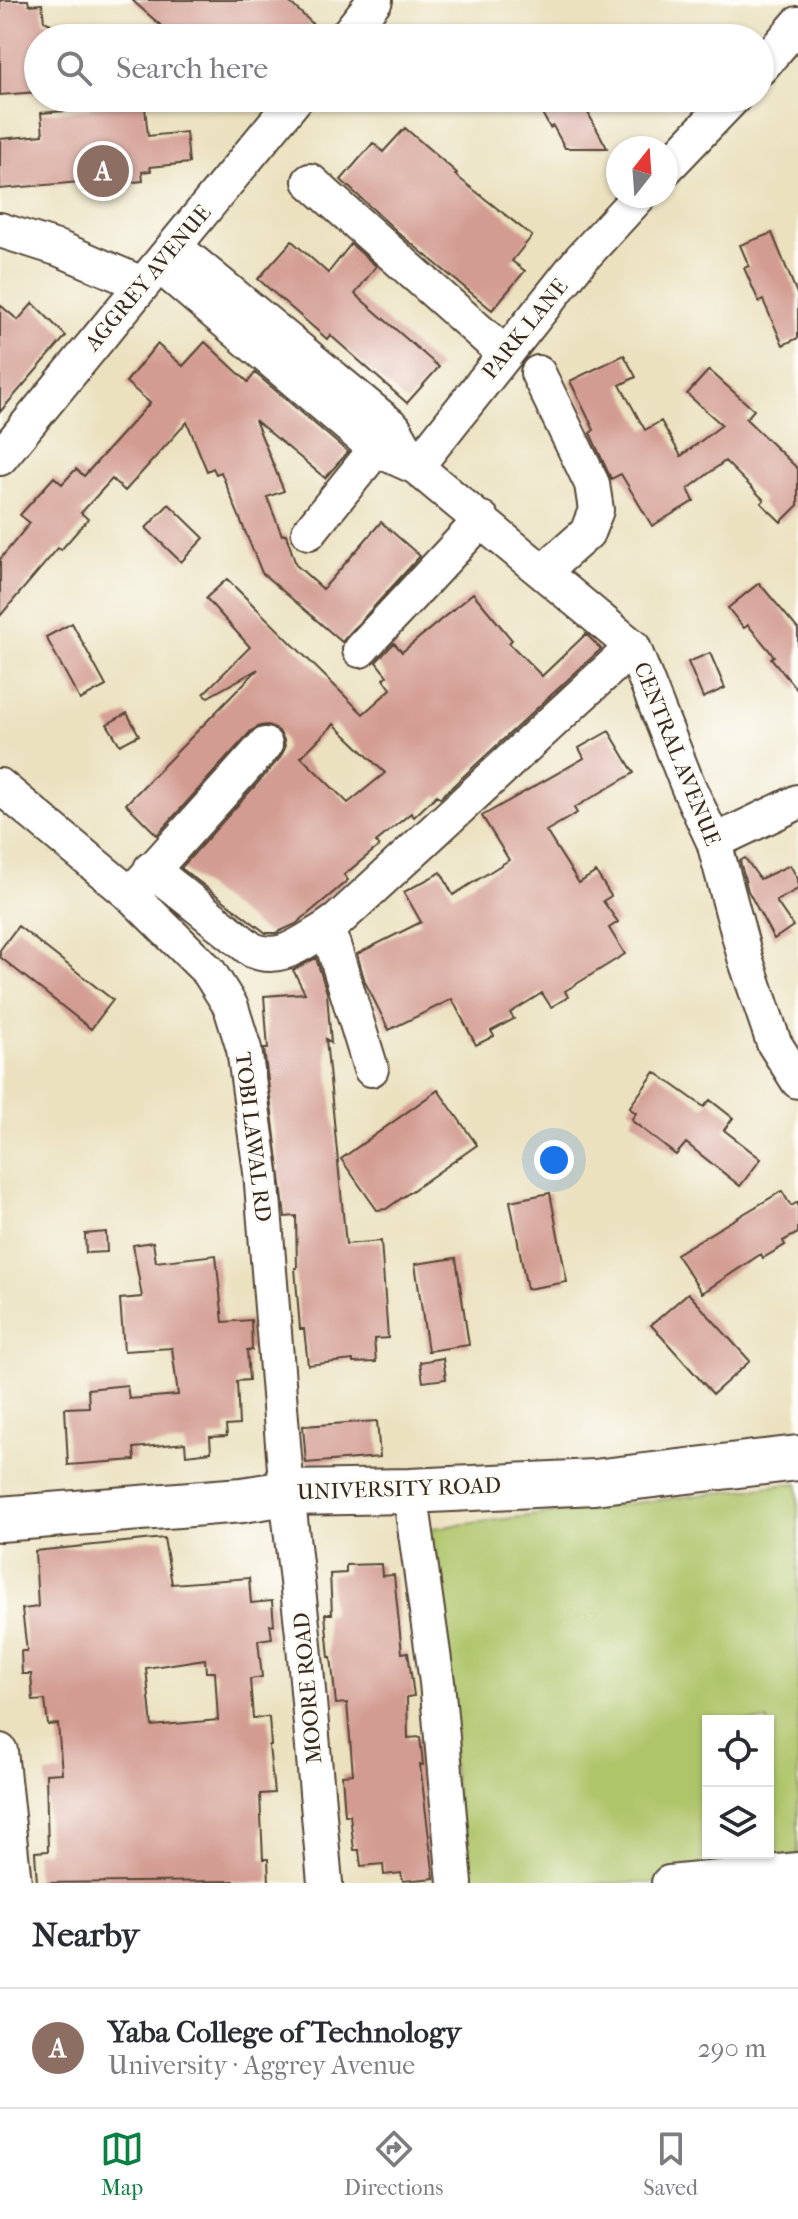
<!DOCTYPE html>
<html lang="en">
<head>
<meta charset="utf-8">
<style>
  :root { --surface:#fff; --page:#f2f2f3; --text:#2b2b33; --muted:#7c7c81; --line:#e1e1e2; --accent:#0b8043 }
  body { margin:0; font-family:"IM FELL French Canon",serif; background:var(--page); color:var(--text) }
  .controls { position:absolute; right:24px; bottom:24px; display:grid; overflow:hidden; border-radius:0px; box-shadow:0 2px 6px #0004 }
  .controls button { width:72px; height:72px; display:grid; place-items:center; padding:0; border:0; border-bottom:2px solid var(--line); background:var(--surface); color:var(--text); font:40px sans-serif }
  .compass { position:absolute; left:606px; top:136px; width:72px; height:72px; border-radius:50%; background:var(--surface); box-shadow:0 2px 6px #0004; rotate:17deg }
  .you { position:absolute; left:554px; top:1160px; width:28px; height:28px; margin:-20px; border:6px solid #fff; border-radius:50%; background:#1a73e8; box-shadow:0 0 0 12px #1a73e833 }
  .badge { display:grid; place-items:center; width:52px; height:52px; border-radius:50%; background:var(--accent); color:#fff; font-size:26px; font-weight:700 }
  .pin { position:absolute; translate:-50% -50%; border:4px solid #fff; box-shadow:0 2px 8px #0006 }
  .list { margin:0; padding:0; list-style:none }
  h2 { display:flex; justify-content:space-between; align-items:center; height:104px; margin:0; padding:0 32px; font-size:34px }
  h2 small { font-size:26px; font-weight:400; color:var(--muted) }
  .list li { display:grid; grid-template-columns:52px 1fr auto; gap:24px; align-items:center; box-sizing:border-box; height:120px; padding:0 32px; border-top:2px solid var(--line) }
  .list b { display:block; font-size:30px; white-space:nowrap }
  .list p { margin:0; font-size:26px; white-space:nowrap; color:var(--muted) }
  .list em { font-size:26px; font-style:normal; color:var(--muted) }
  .icon { flex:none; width:44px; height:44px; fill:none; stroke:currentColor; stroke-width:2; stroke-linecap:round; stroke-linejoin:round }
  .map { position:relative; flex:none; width:798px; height:1883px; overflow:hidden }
  .search { position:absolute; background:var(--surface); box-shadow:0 2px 6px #0004; left:24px; right:24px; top:24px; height:88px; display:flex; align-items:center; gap:20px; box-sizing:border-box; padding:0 28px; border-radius:44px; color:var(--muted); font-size:30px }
  .sheet { height:224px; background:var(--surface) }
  nav { display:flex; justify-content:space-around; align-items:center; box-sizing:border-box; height:112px; border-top:2px solid var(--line); background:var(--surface); font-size:22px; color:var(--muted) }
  nav a { display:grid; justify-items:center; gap:4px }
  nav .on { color:var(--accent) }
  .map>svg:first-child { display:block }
</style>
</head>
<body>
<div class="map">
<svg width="798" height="1883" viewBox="0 0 798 1883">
  <rect width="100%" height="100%" fill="#fdfcf7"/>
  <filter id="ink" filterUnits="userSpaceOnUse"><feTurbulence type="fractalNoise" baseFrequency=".0125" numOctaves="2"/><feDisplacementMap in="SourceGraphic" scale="16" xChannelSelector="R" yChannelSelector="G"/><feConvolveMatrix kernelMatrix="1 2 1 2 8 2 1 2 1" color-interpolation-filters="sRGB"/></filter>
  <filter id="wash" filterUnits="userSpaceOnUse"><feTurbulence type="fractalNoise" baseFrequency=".006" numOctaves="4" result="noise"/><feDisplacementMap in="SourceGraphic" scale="32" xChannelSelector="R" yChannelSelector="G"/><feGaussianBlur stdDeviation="1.8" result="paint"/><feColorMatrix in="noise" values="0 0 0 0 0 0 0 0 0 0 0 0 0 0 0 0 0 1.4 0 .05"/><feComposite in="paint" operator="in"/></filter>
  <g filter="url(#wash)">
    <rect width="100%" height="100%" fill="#ebe1bf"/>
    <path fill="#afc56a" stroke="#757844" stroke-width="2" fill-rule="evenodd" d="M798 1483V1883H466L424 1529ZM708 1721H768V1853H708Z"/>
    <g id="blocks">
      <path fill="#d39c92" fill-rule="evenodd" d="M0 0H28L29 5 42 4 44 21 82 38H38V92L0 95Z
        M132 0H287L312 23 299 38H175Z
        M89 98H144L148 136 186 132 189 163 150 167 151 171 142 172 143 181 103 185V180L0 189V139L43 135 41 113 90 109Z
        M534 98H580L607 148H565L553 126 550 128Z
        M405 128 457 173 455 175 532 236 512 261 525 271 492 310 401 235 341 180 373 143 383 152Z
        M772 233 798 296V338L783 345 763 300 759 302 744 268 749 266 740 245Z
        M292 241 328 273 351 244 376 266 355 294 439 367 407 403 330 335 327 339 258 279Z
        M33 303 66 336 0 412V305L18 320Z
        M205 342 248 382 255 373 348 452 325 478 255 420 284 491 267 497 282 535 286 534 296 565 323 589 381 522 420 556 342 642 262 573 221 472 216 474 213 468 207 471 187 422 125 491 112 479 81 513 88 519 61 550 58 548 0 616V559L30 523 20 515 54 477 62 484 76 469 84 476 150 403 126 382 157 344 183 366Z
        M624 355 636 377 620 385 645 430 661 421 681 456 722 425 687 394 709 370 754 410 746 419 798 469V505L781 522 761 503 764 500 725 461 688 489 694 501 652 526 621 474 611 479 590 433 594 430 570 381Z
        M169 504 204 538 181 562 146 528Z
        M227 579 363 714 391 689 384 679 387 676 376 662 394 643 402 652 473 593 512 640 509 643 542 676 586 634 601 649 440 798 437 795 414 817 411 813 376 842 379 846 344 875 348 880 296 924 276 933H266L181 868 280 758 285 748 284 740 279 731 268 725 260 726 251 731 157 835 126 804 258 669 208 697 204 693 250 647 206 598ZM334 724 385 773 348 803 301 757Z
        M759 583 798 629V691L771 658 774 656 748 625 744 628 728 608Z
        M72 623 106 686 80 700 46 637Z
        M710 653 725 688 703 698 688 662Z
        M127 713 139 735 120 745 107 724Z
        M609 731 634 773 574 808 577 813 546 831 579 883 596 872 611 896 603 901 618 922 609 928 625 954 565 991 568 997 551 1007 542 993 510 1013 514 1019 491 1031 494 1036 476 1045 452 999 389 1030 365 982 357 954 421 922 404 892 441 872 453 895 509 860 482 816 584 758 579 748Z
        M745 858 760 879 790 865 798 879V889L776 901 793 926 774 939 748 891 740 861Z
        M18 926 113 1000 91 1029 0 957V950Z
        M316 958 327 993 331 1043 326 1039 346 1244 381 1241 388 1338 374 1339 376 1362 353 1363V1360L308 1365 304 1329H300L295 1268H297L296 1216 285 1217 264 1049H268L264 996 305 993 293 970Z
        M655 1072 704 1107 710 1100 733 1118 724 1130 761 1159 740 1186 686 1143 676 1155 631 1120 636 1113 629 1108Z
        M438 1090 477 1145 386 1209 377 1210 341 1159Z
        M782 1191 791 1206 798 1202V1233L783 1241 785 1245 763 1258 761 1254 702 1293 676 1254Z
        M550 1193 567 1282 527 1289 510 1201Z
        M106 1232 107 1252 86 1253 85 1234Z
        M153 1242 156 1262 216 1255 223 1322 251 1320 252 1350H247L249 1380 237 1381 239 1425 226 1426 227 1436 210 1437 211 1452 186 1455 185 1443 134 1448 135 1460 68 1465 65 1408 89 1407 88 1389 127 1385 129 1399 178 1395 172 1348 124 1351 120 1299 142 1297 133 1245Z
        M456 1258 469 1345 428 1351 415 1264Z
        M688 1293 750 1361 713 1394 651 1325Z
        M443 1358 446 1379 423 1382 420 1362Z
        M377 1421 380 1457 306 1463 303 1426Z
        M164 1538 172 1584 249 1578 251 1603 272 1601 274 1625H270L272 1638 258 1640 262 1677 250 1679 253 1718 269 1717 271 1746H269L274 1793 260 1794 263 1859H268L269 1883H234V1881L37 1883 35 1852 48 1851 46 1774 62 1773 58 1724 48 1725 45 1700 33 1701 31 1674H22L21 1651H27L22 1609 38 1607 35 1551ZM205 1659 206 1672H215L218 1720 152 1726 146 1668Z
        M381 1564 382 1576 394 1575 402 1653 408 1652 414 1696 407 1697 408 1738 420 1737 423 1765H420L434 1878 403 1881 401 1873 384 1875 383 1864 361 1866 359 1850H354L350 1815H345L342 1775 353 1774 347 1703 336 1704 331 1657H329L325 1614H332L330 1574 346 1573V1565Z"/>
    </g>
  </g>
  <g filter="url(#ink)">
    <use href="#blocks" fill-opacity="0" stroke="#554536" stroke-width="2"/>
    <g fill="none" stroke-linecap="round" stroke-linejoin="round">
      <defs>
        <path id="minor" d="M345 38 375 0
          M760 68 798 24
          M666 168 733 98
          M310 181 505 354
          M0 230 60 249 142 284
          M175 247 394 428 416 467
          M160 266 376 449 416 467 633 647 688 786 714 842 746 961 774 1043 798 1081
          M538 373 592 484 596 510 587 533 544 571
          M0 458 296 98
          M416 467 581 259 639 196
          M309 532 376 449
          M360 650 482 519
          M0 786 131 895 209 972 231 1007 244 1049 261 1172 287 1493 303 1634 325 1883
          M714 842 798 802
          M151 869 252 950C280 962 300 944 324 930
          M138 886 265 745
          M371 1069 333 945 324 930 338 920 633 647
          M410 1491 437 1682 455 1883
          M0 1751 14 1883
          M669 1883 798 1870"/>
        <path id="major" d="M0 1519 242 1500 287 1493 410 1491 594 1482 798 1458"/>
      </defs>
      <use href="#minor" stroke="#554536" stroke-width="38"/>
      <use href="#major" stroke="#554536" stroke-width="48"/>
      <use href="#minor" stroke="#fff" stroke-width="34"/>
      <use href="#major" stroke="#fff" stroke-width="44"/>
    </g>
  </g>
  <g text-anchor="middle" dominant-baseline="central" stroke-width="6" stroke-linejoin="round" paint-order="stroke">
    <g font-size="22" fill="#3b2a1e" stroke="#fdfcf7">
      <text transform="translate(148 278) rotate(-50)">AGGREY AVENUE</text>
      <text transform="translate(525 329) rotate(-51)">PARK LANE</text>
      <text transform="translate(677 754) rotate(68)">CENTRAL AVENUE</text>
      <text transform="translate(253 1137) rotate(83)">TOBI LAWAL RD</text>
      <text transform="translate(399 1489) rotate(-2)">UNIVERSITY ROAD</text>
      <text transform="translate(308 1688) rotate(-95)">MOORE ROAD</text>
    </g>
  </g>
</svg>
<div class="controls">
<button><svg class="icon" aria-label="locate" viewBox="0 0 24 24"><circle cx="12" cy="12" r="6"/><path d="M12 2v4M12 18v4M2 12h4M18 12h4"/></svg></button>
<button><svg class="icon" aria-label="layers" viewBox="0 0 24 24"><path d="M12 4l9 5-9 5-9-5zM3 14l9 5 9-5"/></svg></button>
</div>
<svg class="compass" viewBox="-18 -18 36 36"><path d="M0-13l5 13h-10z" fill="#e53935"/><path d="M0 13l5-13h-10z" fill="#7c7c81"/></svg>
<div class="you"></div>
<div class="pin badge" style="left:103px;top:171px;background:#8d6e63">A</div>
<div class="search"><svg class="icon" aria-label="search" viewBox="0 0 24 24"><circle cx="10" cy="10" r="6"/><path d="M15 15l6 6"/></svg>Search here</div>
</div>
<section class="sheet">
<h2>Nearby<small></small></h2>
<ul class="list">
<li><span class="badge" style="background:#8d6e63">A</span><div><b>Yaba College of Technology</b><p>University · Aggrey Avenue</p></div><em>290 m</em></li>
</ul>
</section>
<nav>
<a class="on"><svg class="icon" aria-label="map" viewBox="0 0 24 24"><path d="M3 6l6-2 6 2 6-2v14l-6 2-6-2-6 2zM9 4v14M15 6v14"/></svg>Map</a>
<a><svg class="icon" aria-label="directions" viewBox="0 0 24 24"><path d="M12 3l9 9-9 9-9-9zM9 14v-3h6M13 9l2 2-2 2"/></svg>Directions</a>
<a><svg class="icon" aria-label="saved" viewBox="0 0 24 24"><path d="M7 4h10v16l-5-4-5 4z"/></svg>Saved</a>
</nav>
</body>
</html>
